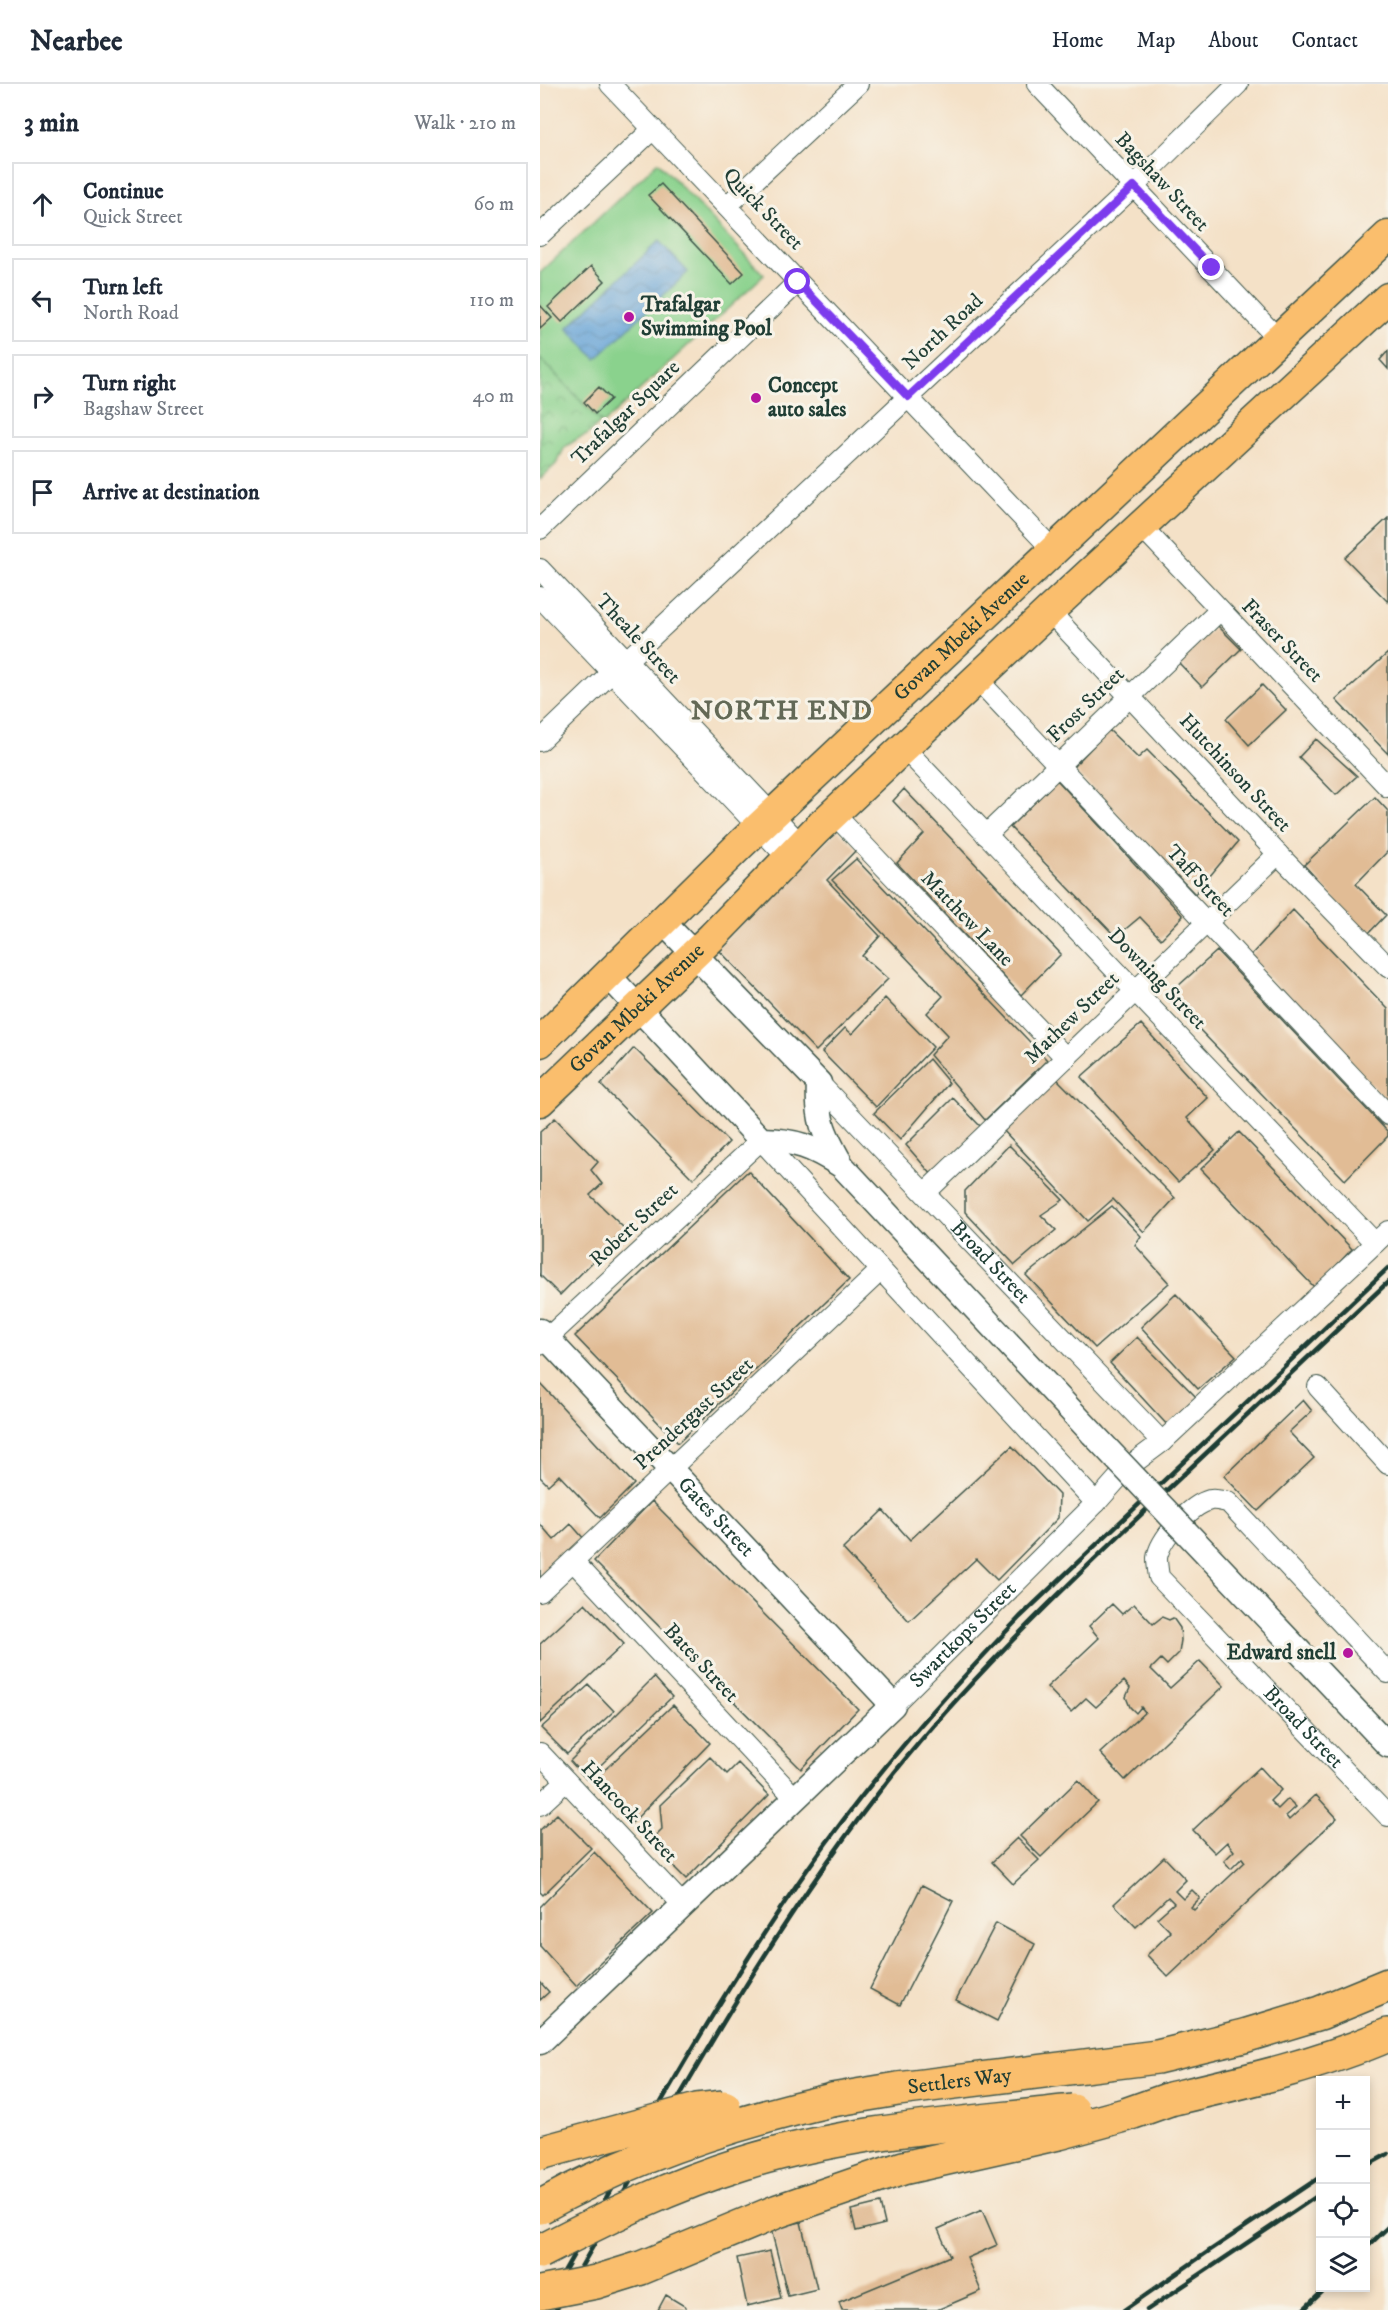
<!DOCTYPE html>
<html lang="en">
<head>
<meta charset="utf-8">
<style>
  :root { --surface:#fff; --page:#f2f2f3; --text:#1f2937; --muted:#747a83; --line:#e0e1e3 }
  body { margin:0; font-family:"IM FELL DW Pica",serif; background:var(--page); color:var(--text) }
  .controls { position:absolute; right:18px; bottom:18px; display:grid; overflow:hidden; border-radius:0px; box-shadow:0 3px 9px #0003 }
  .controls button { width:54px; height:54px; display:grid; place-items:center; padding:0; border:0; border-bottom:2px solid var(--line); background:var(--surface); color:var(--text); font:30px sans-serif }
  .stop { position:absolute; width:18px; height:18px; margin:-14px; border:4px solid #7c3aed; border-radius:50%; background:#fff }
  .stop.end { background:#7c3aed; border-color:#fff; box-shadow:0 2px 6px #0008 }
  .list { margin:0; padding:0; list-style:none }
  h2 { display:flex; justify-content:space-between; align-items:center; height:78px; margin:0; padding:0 24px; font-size:26px }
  h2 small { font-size:20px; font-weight:400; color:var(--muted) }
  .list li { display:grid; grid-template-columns:39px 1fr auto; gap:18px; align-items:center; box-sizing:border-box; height:84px; margin:0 12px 12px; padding:0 12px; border:2px solid var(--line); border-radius:0px }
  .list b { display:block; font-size:22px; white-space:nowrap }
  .list p { margin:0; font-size:20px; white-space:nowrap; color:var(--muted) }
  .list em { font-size:20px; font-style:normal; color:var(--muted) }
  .icon { flex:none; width:33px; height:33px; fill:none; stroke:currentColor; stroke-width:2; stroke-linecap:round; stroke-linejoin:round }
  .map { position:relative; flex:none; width:848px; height:2226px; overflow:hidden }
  header { display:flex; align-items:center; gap:36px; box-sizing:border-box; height:84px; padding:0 30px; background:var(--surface); border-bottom:2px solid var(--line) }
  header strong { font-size:28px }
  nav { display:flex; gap:33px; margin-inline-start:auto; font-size:21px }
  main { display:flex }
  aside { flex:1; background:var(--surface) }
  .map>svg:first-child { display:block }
</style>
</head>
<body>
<header>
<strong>Nearbee</strong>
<nav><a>Home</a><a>Map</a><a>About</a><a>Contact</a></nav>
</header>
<main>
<aside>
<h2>3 min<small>Walk · 210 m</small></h2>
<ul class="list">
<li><svg class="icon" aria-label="ahead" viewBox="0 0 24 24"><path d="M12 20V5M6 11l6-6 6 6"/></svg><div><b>Continue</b><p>Quick Street</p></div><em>60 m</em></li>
<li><svg class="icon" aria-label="left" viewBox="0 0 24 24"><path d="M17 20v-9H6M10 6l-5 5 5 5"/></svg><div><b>Turn left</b><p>North Road</p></div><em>110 m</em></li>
<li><svg class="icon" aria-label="right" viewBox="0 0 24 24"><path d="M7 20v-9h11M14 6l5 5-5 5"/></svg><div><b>Turn right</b><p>Bagshaw Street</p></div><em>40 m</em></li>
<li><svg class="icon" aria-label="arrive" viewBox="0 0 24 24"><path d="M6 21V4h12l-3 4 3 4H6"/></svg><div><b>Arrive at destination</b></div></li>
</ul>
</aside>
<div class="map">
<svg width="848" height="2226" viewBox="0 0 848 2226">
  <defs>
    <pattern id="park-crowns" width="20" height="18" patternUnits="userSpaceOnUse" patternTransform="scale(1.5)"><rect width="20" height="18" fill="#8ad28d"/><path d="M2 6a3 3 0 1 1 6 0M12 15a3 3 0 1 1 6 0" fill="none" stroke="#70ac74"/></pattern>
    <pattern id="water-waves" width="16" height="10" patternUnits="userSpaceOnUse" patternTransform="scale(1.5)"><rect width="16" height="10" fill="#65a3d7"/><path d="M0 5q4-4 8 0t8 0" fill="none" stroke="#5386af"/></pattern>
  </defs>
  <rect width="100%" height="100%" fill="#f7f3e8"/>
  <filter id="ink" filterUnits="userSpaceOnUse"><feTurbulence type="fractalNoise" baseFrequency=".0167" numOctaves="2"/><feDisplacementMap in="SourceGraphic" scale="12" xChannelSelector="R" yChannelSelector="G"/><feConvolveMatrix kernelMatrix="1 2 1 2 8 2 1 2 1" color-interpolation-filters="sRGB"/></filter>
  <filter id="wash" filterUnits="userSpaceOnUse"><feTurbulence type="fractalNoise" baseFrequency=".008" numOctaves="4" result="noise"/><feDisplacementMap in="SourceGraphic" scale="24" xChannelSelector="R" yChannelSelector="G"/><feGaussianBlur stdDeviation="1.35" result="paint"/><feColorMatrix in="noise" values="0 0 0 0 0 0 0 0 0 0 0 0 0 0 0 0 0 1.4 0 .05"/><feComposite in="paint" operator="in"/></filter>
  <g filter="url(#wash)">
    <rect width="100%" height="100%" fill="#f4e1c7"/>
    <path fill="url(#park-crowns)" stroke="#548860" stroke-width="1.5" d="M0 274 61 338 47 351 39 354 25 363 16 380 0 395Z"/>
    <path fill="#8ad28d" stroke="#548860" stroke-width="1.5" d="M118 78 224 191 63 340 0 274V189Z"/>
    <path fill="url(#water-waves)" stroke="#427086" stroke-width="1.5" d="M119 157 148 188 56 275 27 244Z"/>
    <g id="blocks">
      <path fill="#e1bc95" d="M121 100 204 189 192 200 108 111Z
        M51 182 65 197 22 238 8 223Z
        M0 221 12 234 0 245Z
        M848 267V285L840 276Z
        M59 303 71 315 55 330 44 318Z
        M848 434V518L805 474Z
        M677 541 701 565 662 603 639 579Z
        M848 569V670L796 616Z
        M722 601 746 626 709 661 686 635Z
        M569 646 598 674 607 666 698 758 655 810 532 684Z
        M776 655 817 692 796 711 759 673Z
        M517 696 643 832 621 855 600 833 576 853 470 743Z
        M364 705 521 870 481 911 357 779 384 750 353 717Z
        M835 713 848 727V767L816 800 846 831 827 851 764 781Z
        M298 746 317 765 287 796 340 852 322 872 348 895 276 967 177 864Z
        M316 775 507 976 445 1036 390 971 408 951 387 929 403 912 292 796Z
        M753 826 848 925V1018L709 873Z
        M677 867 848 1048V1052L805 1096 627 912Z
        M345 914 393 963 336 1023 282 968 305 944 312 950Z
        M601 940 668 1014 647 1034 675 1066 638 1098 541 993Z
        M94 964 189 1058 153 1095 61 1001Z
        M389 975 409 999 360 1056 334 1029Z
        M516 994 635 1114 604 1148 573 1115 548 1137 463 1046Z
        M413 1014 442 1044 393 1092 366 1061Z
        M15 1034 58 1078 51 1086 62 1100 50 1111 85 1145 20 1211 0 1191V1048Z
        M699 1048 812 1165 775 1204 661 1085Z
        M469 1061 523 1116 501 1131 516 1146 475 1181 425 1128V1107Z
        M208 1087 309 1196 138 1359 35 1252Z
        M572 1122 601 1152 595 1161 629 1199 555 1264 486 1191Z
        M636 1210 696 1272 658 1305 601 1243Z
        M597 1253 660 1317 630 1344 570 1279Z
        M0 1299 94 1400 60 1434 19 1391 8 1401 0 1393Z
        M763 1316 772 1327 749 1348 774 1374 718 1427 684 1392Z
        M472 1362 519 1411 518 1434 457 1496 436 1475 369 1537 303 1465 343 1426 370 1456Z
        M112 1417 318 1625 261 1685 54 1477Z
        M0 1440 14 1456 31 1440 45 1456 0 1501Z
        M45 1519 84 1560 0 1639V1560Z
        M572 1520 582 1530 594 1520 613 1540 622 1533 629 1536 633 1534 640 1544 641 1556 639 1569 627 1581 621 1575 611 1585 630 1604 660 1577 684 1602 585 1696 560 1669 605 1628 601 1623 596 1629 590 1623 586 1613 590 1604 584 1597 556 1623 546 1614 531 1628 507 1603 559 1554 549 1542Z
        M114 1593 132 1613 46 1695 30 1677Z
        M49 1601 74 1627 27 1670 1 1644Z
        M133 1621 170 1659 91 1740 52 1698Z
        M170 1673 187 1690 198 1679 229 1711 146 1795 109 1758 122 1745 120 1721Z
        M720 1683 741 1706 730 1717 738 1725 748 1715 756 1723 746 1732 749 1736 776 1711 797 1734 628 1893 607 1871 631 1848 617 1834 634 1819 628 1813 596 1843 574 1820 624 1773 646 1796 635 1807 643 1815 652 1806 660 1814 651 1823 654 1826 705 1778 702 1774 691 1785 684 1777 694 1767 687 1758 675 1769 653 1746Z
        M538 1696 558 1718 501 1773 480 1752Z
        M17 1730 51 1764 3 1811 0 1808V1746Z
        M477 1754 499 1776 473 1800 452 1778Z
        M54 1768 113 1829 36 1902 0 1862V1823Z
        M382 1801 413 1817 360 1921 330 1905Z
        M456 1839 495 1860 457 1937 416 1916Z
        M0 1898 9 1908 0 1916Z
        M340 2119 345 2140 316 2147 311 2126Z
        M442 2126 457 2161 427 2174 441 2207 397 2226H302L299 2218 410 2172 398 2145Z
        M261 2138 277 2205 248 2212 231 2145Z
        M230 2167 241 2214 207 2222 197 2174Z
        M126 2211 146 2223 144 2226H118Z"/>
    </g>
  </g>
  <g filter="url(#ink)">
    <use href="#blocks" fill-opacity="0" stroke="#3f564a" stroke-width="1.5"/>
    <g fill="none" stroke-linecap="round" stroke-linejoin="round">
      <defs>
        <g id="minor">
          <path d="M70 0 514 467"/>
          <path d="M497 0 738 255"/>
          <path d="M187 122 318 0"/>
          <path d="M0 151 113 45"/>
          <path d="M602 443 848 703"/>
          <path d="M0 445 258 198"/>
          <path d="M0 485 261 761"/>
          <path d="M0 513 248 774"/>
          <path d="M509 527 738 770 848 883"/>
          <path d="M86 577 594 102 698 0"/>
          <path d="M437 595 848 1031"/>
          <path d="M0 657 72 588"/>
          <path d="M364 664 835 1159"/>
          <path d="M294 730 526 974"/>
          <path d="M446 751 680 526"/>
          <path id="s1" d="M279 999 622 1358"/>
          <path d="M386 1108 738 770"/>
          <path d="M0 1261 221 1056 556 1419"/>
          <path d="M778 1303 848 1380"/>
          <path d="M33 1477 255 1714"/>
          <path d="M0 1508 340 1187"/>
          <path id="s2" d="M848 1589 688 1418C682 1417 676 1415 670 1416 651 1421 620 1454 617 1474 617 1480 618 1486 619 1493L848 1732"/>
          <path id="s3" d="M353 1621 556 1419 587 1384 622 1358 848 1147"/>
          <path d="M0 1669 143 1821"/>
          <path d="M0 1721 26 1697"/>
        </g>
        <g id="tertiary">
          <path d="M121 836 279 999C277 1036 283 1048 301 1080"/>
          <path d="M67 890 221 1056C255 1056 273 1063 302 1082L553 1350"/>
          <path id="s4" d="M0 1247 353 1621 0 1958"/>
          <path d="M667 1470 848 1661"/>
        </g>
        <g id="primary">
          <path id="s5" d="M0 958 199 762 848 152"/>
          <path id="s6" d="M0 1017 172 853 275 747 509 527 848 214"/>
        </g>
        <g id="motorway">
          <path d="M630 2015C703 1998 779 1981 848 1951"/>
          <path id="s7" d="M292 2016 358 2005 617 1973 704 1952 780 1929 848 1901"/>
        </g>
      </defs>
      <use href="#minor" stroke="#3f564a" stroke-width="22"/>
      <use href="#tertiary" stroke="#3f564a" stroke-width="27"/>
      <use href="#primary" stroke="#3f564a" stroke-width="33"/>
      <use href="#motorway" stroke="#3f564a" stroke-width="36"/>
      <use href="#minor" stroke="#fff" stroke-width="20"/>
      <use href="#tertiary" stroke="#fff" stroke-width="24"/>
      <use href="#primary" stroke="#fabe6d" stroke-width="30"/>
      <use href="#motorway" stroke="#fabe6d" stroke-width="33"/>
      <path stroke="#1f3d34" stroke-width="4.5" d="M826 2082 848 2070
        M826 2164 848 2143
        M2 2226C88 2077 170 1924 269 1783 332 1693 404 1612 480 1533L848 1184
        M16 2226C127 2037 228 1842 367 1673 441 1583 525 1503 609 1423 689 1348 768 1273 848 1198
        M584 2226 669 2167 780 2093
        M607 2226 780 2110
        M763 2226 786 2204"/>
      <defs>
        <path id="tertiary-bridge" d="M553 1350 667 1470"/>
        <path id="motorway-bridge" d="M0 2069 157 2026 184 2023
          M0 2123C91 2072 191 2039 292 2016
          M0 2168C67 2133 132 2101 204 2079 310 2046 423 2040 533 2027
          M0 2209 56 2198 101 2184 238 2127 363 2084 519 2049 585 2031 630 2015"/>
      </defs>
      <use href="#tertiary-bridge" stroke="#3f564a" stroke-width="27" stroke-linecap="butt"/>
      <use href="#motorway-bridge" stroke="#3f564a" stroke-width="36" stroke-linecap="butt"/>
      <use href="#tertiary-bridge" stroke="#fff" stroke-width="24"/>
      <use href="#motorway-bridge" stroke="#fabe6d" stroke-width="33"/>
    </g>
  </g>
  <g fill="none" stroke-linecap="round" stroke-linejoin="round" filter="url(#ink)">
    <path stroke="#7c3aed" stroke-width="8" d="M258 198 368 313 594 102 672 184"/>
  </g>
  <g fill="#b5179e" stroke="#f7f3e8" stroke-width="2">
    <circle cx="89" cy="233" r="6"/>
    <circle cx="216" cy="314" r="6"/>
    <circle cx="808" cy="1569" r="6"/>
  </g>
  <g text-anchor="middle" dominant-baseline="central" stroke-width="6" stroke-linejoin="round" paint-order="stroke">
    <g font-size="21" fill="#1f3d34" stroke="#f7f3e8">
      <text transform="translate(622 98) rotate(47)">Bagshaw Street</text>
      <text transform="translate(223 125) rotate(46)">Quick Street</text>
      <text transform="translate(403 248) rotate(-43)">North Road</text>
      <text transform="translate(86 329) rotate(-44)">Trafalgar Square</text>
      <text stroke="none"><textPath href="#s5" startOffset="585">Govan Mbeki Avenue</textPath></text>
      <text transform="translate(98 555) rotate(47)">Theale Street</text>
      <text transform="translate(742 557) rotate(46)">Fraser Street</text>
      <text transform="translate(546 621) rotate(-44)">Frost Street</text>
      <text transform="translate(695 689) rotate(47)">Hutchinson Street</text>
      <text transform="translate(660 797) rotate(47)">Taff Street</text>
      <text transform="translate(427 835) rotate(46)">Matthew Lane</text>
      <text transform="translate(617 895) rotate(46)">Downing Street</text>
      <text stroke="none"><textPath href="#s6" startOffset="134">Govan Mbeki Avenue</textPath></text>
      <text transform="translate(532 934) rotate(-44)">Mathew Street</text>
      <text transform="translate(94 1141) rotate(-43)">Robert Street</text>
      <text stroke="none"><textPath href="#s1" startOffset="248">Broad Street</textPath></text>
      <text transform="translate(154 1330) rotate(-43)">Prendergast Street</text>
      <text stroke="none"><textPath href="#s4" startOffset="256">Gates Street</textPath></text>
      <text stroke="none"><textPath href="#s3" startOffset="99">Swartkops Street</textPath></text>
      <text transform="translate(161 1579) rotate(47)">Bates Street</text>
      <text stroke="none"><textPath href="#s2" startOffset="561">Broad Street</textPath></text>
      <text transform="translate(89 1728) rotate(47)">Hancock Street</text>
      <text stroke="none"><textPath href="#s7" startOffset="129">Settlers Way</textPath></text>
    </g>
    <g font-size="21" font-weight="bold" fill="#1f3d34" stroke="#f7f3e8" text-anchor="start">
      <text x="101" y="221">Trafalgar<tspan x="101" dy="24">Swimming Pool</tspan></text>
      <text x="228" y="302">Concept<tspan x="228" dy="24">auto sales</tspan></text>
      <text x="796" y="1569" text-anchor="end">Edward snell</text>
    </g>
    <g font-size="27" font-weight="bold" letter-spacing="1.5" fill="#636956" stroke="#f7f3e8">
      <text x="242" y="627">NORTH END</text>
    </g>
  </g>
</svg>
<div class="controls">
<button>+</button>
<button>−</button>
<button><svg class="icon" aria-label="locate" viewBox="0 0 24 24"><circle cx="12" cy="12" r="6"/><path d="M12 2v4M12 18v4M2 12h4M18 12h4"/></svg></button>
<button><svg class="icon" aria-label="layers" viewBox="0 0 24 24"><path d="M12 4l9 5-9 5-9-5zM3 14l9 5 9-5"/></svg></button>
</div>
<div class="stop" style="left:258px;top:198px"></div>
<div class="stop end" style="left:672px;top:184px"></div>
</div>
</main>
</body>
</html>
